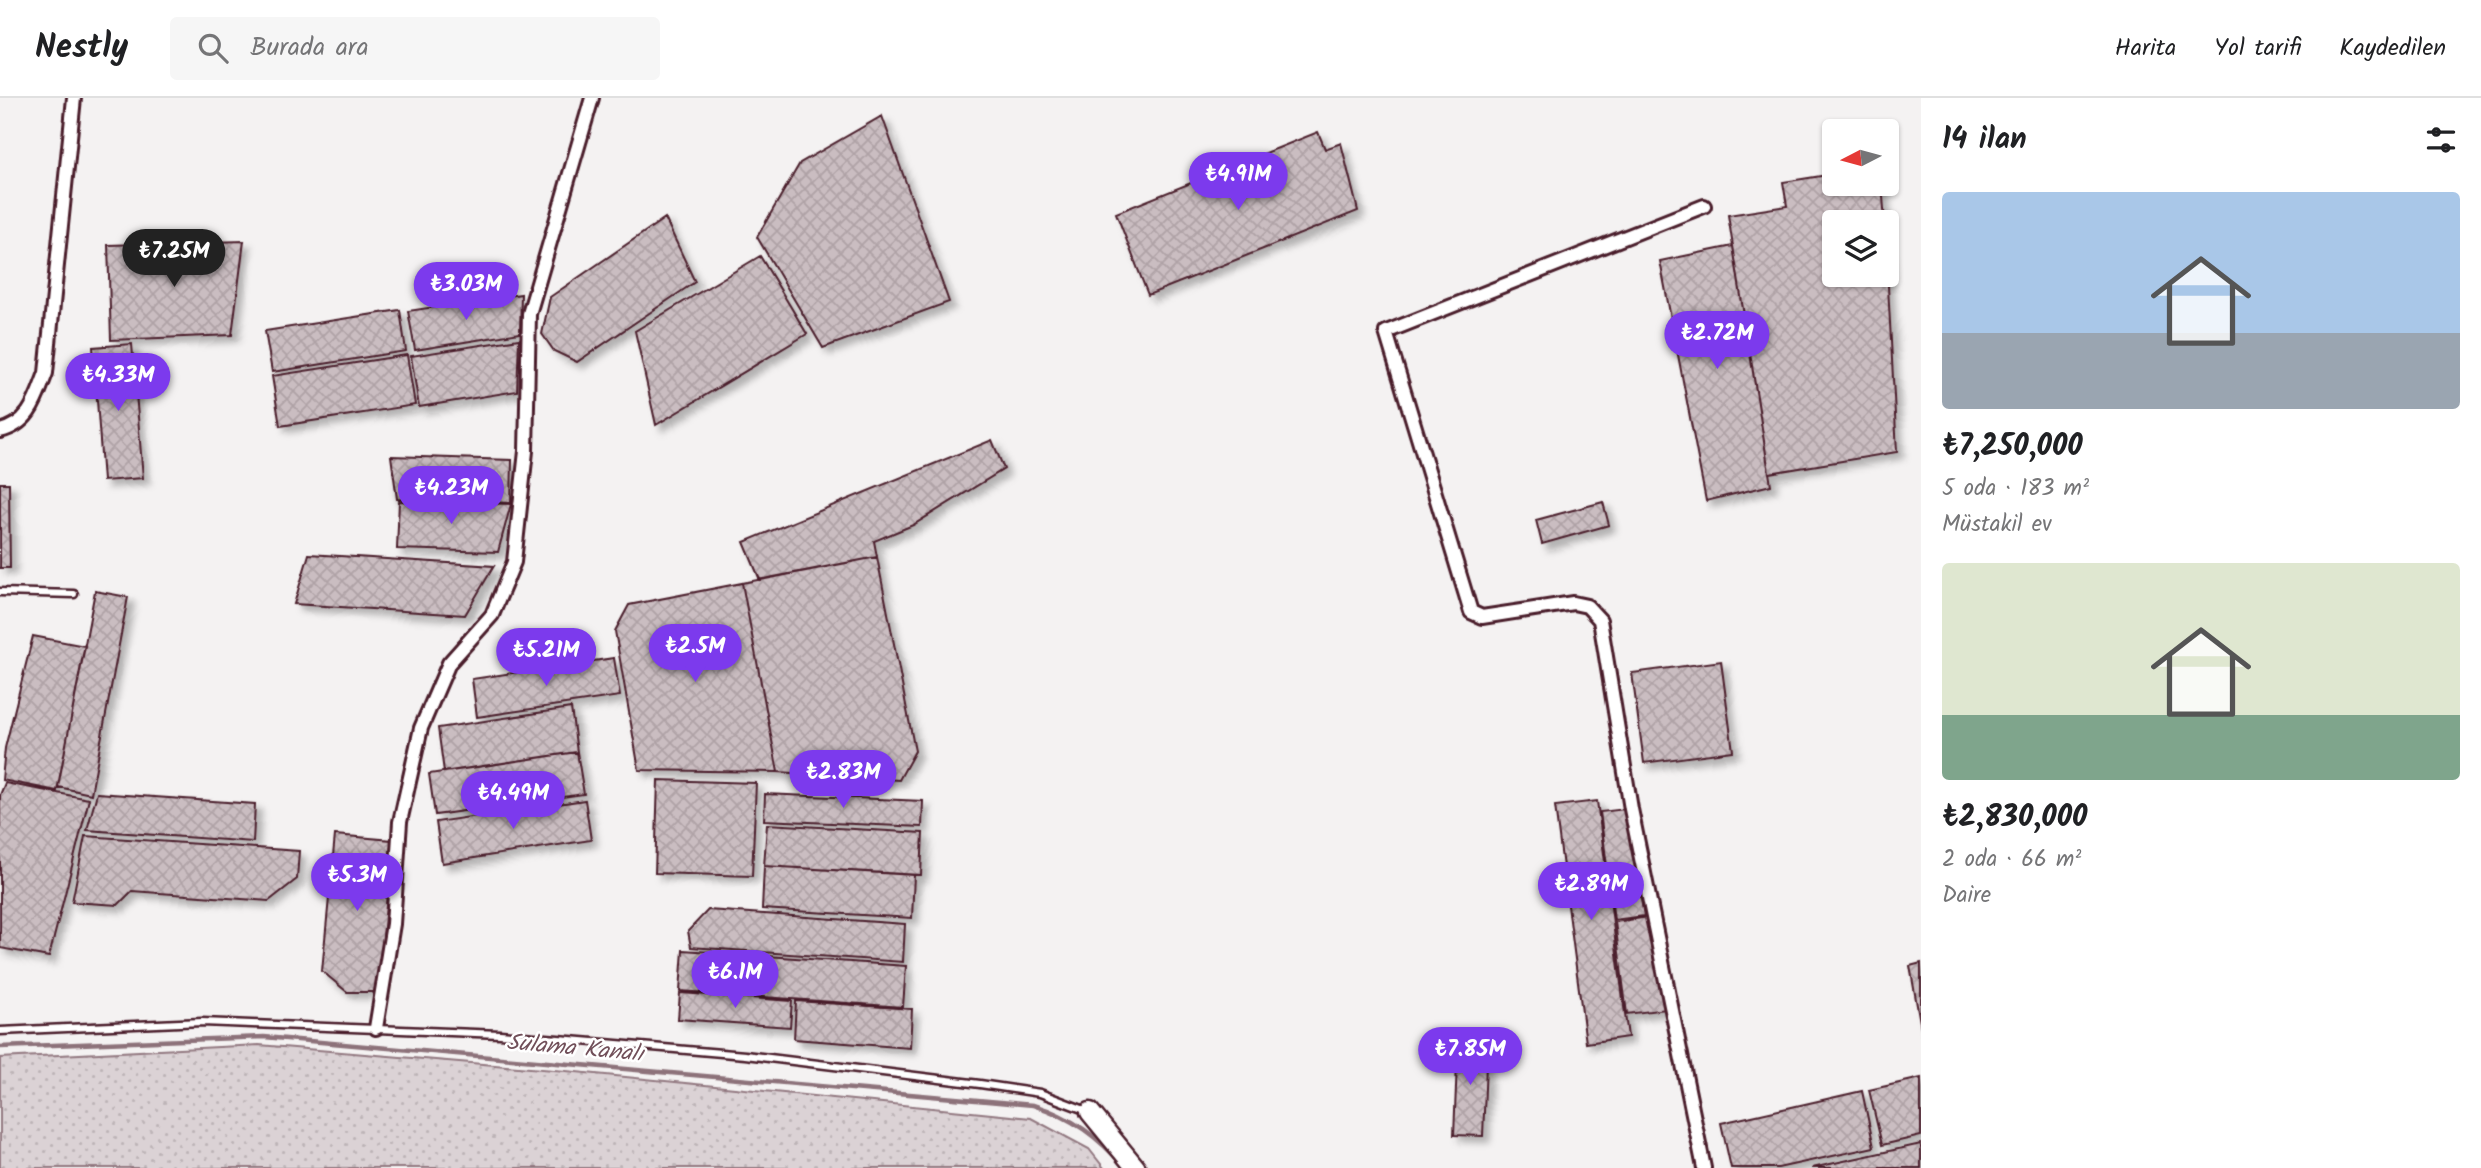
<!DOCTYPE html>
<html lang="tr">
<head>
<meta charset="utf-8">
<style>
	:root { --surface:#fff; --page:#f6f6f6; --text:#202124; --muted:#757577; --line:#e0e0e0; --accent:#7c3aed }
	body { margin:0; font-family:Kalam,sans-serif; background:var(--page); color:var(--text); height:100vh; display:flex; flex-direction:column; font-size:26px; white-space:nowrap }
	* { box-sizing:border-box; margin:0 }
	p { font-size:23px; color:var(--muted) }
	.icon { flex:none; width:38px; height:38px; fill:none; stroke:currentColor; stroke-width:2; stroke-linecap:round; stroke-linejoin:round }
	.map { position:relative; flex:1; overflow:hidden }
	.sheet { display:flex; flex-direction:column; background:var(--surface); width:560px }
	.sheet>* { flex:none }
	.needle { width:46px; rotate:264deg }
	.fabs { position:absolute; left:1822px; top:21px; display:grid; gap:14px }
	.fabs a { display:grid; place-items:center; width:77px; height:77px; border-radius:7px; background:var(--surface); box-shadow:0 2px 5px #0004; font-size:35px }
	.price { position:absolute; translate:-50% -60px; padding:0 16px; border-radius:24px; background:var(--accent); color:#fff; font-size:23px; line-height:46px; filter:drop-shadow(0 2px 4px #0008) }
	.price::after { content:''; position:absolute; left:50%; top:42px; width:21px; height:16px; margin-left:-10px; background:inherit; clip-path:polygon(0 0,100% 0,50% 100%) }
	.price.active { background:#222; color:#fff }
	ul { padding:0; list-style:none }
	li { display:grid; align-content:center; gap:14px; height:371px; padding:0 21px }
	li span { display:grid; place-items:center; height:217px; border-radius:7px; color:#555 }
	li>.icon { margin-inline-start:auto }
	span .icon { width:126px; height:126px; fill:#fffc; stroke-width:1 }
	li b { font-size:30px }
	h2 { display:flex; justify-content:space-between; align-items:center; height:84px; padding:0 21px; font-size:30px }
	header { display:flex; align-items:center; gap:42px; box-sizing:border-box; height:98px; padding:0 35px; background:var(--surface); border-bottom:2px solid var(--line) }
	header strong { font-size:33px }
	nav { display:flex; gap:38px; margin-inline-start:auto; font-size:24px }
	.search { width:490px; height:63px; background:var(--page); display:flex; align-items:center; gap:18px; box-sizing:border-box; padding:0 24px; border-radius:7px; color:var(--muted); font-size:26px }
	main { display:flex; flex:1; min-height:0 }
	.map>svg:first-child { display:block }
</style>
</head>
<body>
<header>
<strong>Nestly</strong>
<div class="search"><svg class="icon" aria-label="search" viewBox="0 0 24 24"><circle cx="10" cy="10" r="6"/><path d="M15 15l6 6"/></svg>Burada ara</div>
<nav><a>Harita</a><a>Yol tarifi</a><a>Kaydedilen</a></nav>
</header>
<main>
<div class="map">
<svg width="1921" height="1070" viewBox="0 0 1921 1070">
	<defs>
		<pattern id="grass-dots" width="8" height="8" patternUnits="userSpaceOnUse" patternTransform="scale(1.75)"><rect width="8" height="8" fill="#dbd2d5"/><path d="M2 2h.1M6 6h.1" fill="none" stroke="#bdb4b7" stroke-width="1.8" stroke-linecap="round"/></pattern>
		<pattern id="building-cross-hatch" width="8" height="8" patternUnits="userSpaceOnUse" patternTransform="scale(1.75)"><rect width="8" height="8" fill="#cabdc1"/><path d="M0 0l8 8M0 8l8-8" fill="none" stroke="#afa2a6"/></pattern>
		<filter id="shadow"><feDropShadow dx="6" dy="6" stdDeviation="3.5" flood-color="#0004"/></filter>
	</defs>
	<rect width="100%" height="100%" fill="#f4f2f2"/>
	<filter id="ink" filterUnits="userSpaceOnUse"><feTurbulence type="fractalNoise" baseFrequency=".0143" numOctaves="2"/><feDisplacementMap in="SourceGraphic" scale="14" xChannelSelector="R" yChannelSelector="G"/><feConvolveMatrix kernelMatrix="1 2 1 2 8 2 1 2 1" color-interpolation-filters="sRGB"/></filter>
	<g filter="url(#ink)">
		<!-- grass -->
		<path fill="url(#grass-dots)" stroke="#927880" stroke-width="2" d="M259 947 566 973 1031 1020 1089 1051 1104 1070H0V960Z"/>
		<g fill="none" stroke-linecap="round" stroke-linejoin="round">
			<!-- stream -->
			<path stroke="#8d727a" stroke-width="4.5" d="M0 949 264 939 1033 1007C1072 1019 1099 1039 1125 1070"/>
		</g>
		<!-- building -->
		<path fill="url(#building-cross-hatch)" stroke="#4a1f2b" stroke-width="2" filter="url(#shadow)" d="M882 18 949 204 823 250 757 139 800 65Z
			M1318 34 1325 51 1341 45 1358 113 1148 197 1116 115Z
			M1834 76V86H1882L1885 124H1834V177H1886V151L1897 354 1769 375 1728 117 1787 108 1783 84Z
			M665 120 695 184 577 264 554 253 542 236 550 199Z
			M244 143 232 237 111 242 108 147Z
			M1733 148 1771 387 1706 403 1660 163Z
			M760 158 807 236 656 327 635 233Z
			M521 196 520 235 415 252 408 213Z
			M400 212 406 253 272 274 265 233Z
			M519 241 517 293 419 309 411 258Z
			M132 246 143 380 103 383 93 249Z
			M407 257 415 307 280 328 272 278Z
			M992 342 1004 371 913 427 874 443 877 459 760 482 744 444Z
			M391 358 512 362 511 405 397 401Z
			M0 385H9L10 470H0Z
			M399 403 511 406 498 454 397 451Z
			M1603 404 1609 427 1542 446 1536 422Z
			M309 456 494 468 465 517 294 506Z
			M877 459 915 653 899 682 778 674 742 485Z
			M742 485 778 674 639 672 615 533 629 507Z
			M95 493 128 499 91 696 58 689Z
			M33 538 85 548 57 693 2 682 5 650Z
			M614 560 620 598 477 619 472 581Z
			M1721 563 1733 653 1644 665 1632 575Z
			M571 610 577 654 444 674 438 630Z
			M577 654 584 696 435 717 429 676Z
			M658 682 756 685 752 778 655 775Z
			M5 685 89 701 49 859 0 850V697Z
			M97 695 255 706 253 744 87 732Z
			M765 696 923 703 922 729 764 722Z
			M585 702 591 742 442 765 436 724Z
			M1597 703 1628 939 1586 945 1555 708Z
			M1625 711 1644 818 1614 822 1600 714Z
			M767 726 923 735 921 777 764 768Z
			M335 737 392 742 378 894H347L322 873Z
			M85 738 299 753 297 781 269 803 132 793 118 807 72 804Z
			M764 768 914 777 912 820 762 811Z
			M708 812 905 826 903 864 691 849 688 833Z
			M1649 819 1667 911 1627 916 1615 824Z
			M683 852 906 868 903 909 680 893Z
			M1921 865V930L1910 868Z
			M680 895 792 903 790 929 678 921Z
			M796 903 912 911 910 950 794 941Z
			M1458 940 1487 942 1483 1038 1454 1037Z
			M1921 980V1038L1882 1047 1869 992Z
			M1862 993 1874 1049 1778 1070H1731L1721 1025Z
			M1921 1046V1070H1812Z"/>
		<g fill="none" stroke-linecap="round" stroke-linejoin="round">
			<!-- lane casing -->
			<g stroke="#4a1f2b" stroke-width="11">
				<path id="lane" d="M0 494 74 496
					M0 933 202 924 500 936 745 957 980 986 1040 995 1090 1014"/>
			</g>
			<!-- street casing -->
			<g stroke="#4a1f2b" stroke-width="18">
				<path id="street" d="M1704 108 1386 234 1471 514 1482 519 1573 505 1587 508 1600 522 1631 711 1704 1070
					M0 333C30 326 36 301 46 275L74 0
					M376 930 393 826 400 724 421 630 449 565 492 517 514 464 526 353 529 216 592 0"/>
			</g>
			<!-- secondary casing -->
			<g stroke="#4a1f2b" stroke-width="23">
				<path id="secondary" d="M1090 1014 1136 1070"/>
			</g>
			<!-- lane -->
			<use href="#lane" stroke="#fff" stroke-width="6"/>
			<!-- street -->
			<use href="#street" stroke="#fff" stroke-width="12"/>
			<!-- secondary -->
			<use href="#secondary" stroke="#fff" stroke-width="18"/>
		</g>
	</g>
	<g text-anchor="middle" stroke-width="5" stroke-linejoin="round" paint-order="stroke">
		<!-- water labels -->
		<g font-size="23" font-style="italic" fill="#714f59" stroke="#fff">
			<text transform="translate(575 949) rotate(5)" y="8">Sulama Kanalı</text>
		</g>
	</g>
</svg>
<div class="fabs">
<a><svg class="needle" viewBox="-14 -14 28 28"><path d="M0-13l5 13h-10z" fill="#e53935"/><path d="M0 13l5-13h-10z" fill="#757577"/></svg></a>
<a><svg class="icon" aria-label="layers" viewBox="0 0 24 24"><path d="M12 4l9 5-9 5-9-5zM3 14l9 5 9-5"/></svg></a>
</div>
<b class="price" style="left:1238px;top:114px">₺4.91M</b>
<b class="price active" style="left:174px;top:191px">₺7.25M</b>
<b class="price" style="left:466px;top:224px">₺3.03M</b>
<b class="price" style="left:1717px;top:273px">₺2.72M</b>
<b class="price" style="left:118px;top:315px">₺4.33M</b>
<b class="price" style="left:451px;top:428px">₺4.23M</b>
<b class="price" style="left:695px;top:586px">₺2.5M</b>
<b class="price" style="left:546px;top:590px">₺5.21M</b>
<b class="price" style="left:843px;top:712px">₺2.83M</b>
<b class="price" style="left:513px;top:733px">₺4.49M</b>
<b class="price" style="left:357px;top:815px">₺5.3M</b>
<b class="price" style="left:1591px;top:824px">₺2.89M</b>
<b class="price" style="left:735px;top:912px">₺6.1M</b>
<b class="price" style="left:1470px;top:989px">₺7.85M</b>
</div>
<section class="sheet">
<h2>14 ilan<svg class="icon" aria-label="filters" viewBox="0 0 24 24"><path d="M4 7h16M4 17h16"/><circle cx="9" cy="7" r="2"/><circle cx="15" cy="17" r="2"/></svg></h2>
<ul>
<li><span style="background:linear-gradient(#a9c7e8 65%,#9aa5b1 0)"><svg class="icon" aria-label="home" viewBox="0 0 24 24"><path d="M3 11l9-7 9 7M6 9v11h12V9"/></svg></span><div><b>₺7,250,000</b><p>5 oda · 183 m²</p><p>Müstakil ev</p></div></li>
<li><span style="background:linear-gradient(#dfe7d0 70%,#7fa58c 0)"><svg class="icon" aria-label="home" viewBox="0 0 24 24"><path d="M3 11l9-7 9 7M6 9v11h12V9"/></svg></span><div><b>₺2,830,000</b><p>2 oda · 66 m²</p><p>Daire</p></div></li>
</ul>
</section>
</main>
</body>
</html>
